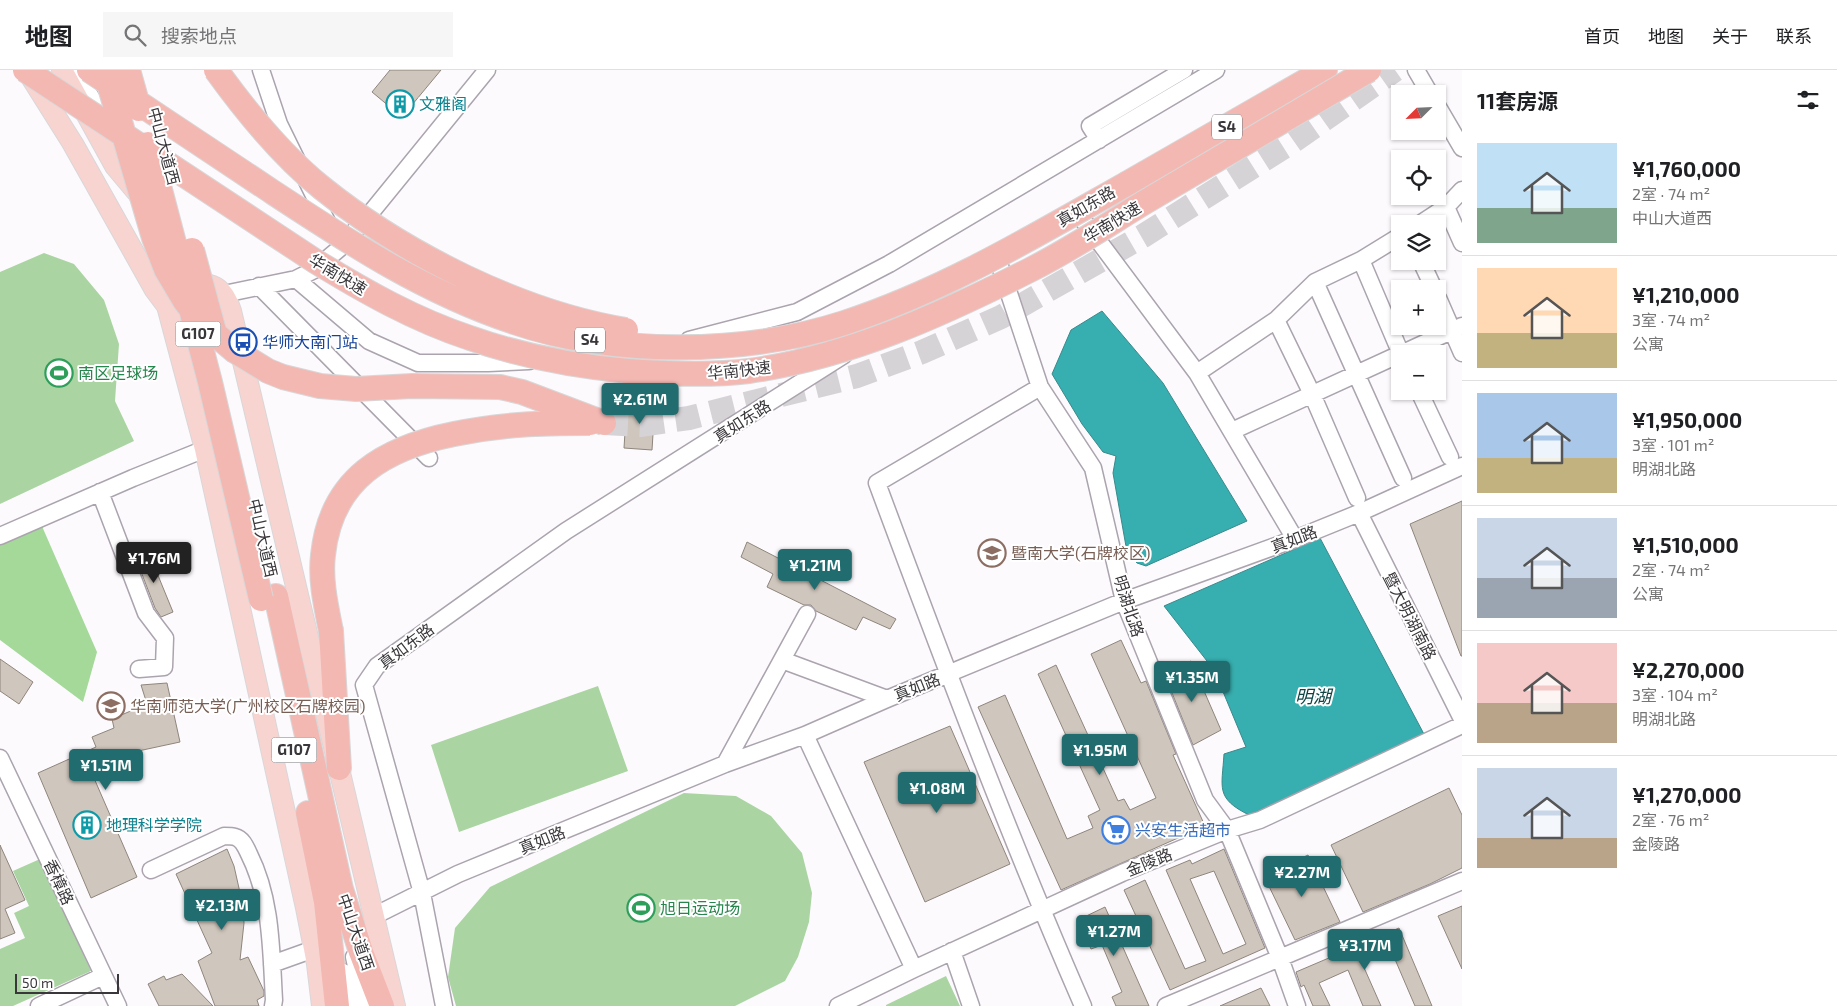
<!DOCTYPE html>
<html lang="zh">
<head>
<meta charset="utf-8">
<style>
	:root { --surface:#fff; --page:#f6f6f6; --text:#202124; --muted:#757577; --line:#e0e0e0; --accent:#206c6f }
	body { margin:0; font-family:"Exo 2","Noto Sans SC",sans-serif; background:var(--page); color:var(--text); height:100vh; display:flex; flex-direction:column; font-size:19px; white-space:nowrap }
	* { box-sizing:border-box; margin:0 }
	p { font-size:16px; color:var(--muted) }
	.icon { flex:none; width:28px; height:28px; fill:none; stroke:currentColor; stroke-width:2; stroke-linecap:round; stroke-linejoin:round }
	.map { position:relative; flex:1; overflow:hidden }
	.side { display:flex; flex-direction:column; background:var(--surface); width:375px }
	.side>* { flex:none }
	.needle { width:32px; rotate:246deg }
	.fabs { position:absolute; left:1391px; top:15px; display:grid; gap:10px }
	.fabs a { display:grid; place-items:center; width:55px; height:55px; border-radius:0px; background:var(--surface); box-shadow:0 1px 4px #0004; font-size:25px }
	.scale { position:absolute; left:15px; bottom:12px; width:104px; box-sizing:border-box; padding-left:5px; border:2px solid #3a373b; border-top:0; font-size:14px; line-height:18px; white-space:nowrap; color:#3a373b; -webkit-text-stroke:4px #fff; paint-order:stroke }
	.price { position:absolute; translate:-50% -42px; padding:0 11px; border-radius:5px; background:var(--accent); color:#fff; font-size:16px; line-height:32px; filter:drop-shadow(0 1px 2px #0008) }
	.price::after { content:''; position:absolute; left:50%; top:30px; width:15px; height:11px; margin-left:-8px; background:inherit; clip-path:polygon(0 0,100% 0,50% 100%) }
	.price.active { background:#222; color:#fff }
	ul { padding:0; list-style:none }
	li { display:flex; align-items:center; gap:15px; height:125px; padding:0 15px }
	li+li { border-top:1px solid var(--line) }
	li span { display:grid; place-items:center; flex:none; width:140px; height:100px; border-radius:0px; color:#555 }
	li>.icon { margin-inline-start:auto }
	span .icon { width:60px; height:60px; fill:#fffc; stroke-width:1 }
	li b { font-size:21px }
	h2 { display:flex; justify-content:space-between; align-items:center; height:60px; padding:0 15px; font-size:21px }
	header { display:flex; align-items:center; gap:30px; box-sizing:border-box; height:70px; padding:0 25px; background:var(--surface); border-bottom:1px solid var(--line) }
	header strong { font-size:24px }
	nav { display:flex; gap:28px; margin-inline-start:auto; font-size:18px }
	.search { width:350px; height:45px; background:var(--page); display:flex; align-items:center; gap:12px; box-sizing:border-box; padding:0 18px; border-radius:0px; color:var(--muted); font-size:19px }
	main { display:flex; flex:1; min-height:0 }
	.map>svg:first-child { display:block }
</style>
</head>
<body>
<header>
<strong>地图</strong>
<div class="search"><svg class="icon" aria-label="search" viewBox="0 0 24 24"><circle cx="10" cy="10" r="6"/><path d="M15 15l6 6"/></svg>搜索地点</div>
<nav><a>首页</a><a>地图</a><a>关于</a><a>联系</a></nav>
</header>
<main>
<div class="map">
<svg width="1462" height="936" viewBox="0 0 1462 936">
	<rect width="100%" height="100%" fill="#fdfafe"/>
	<!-- green -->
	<path fill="#aad5a2" d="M44 183 74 194 104 230 119 274 115 331 134 371 0 434V202Z
		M598 616 628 701 459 762 431 675Z
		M684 723 736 726 771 746 802 783 812 823 809 852 798 887 785 911 735 936H456L448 907 455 858 490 817Z
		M40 789 91 901 13 936H0V879L25 868 14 843 29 836 13 801Z
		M946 906 960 936H886V935Z"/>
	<!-- forest -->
	<path fill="#a4d99a" d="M41 454 97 582 83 632 0 570V472Z"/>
	<!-- water -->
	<path fill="#37aeaf" stroke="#388a8c" d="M1102 241 1163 313 1247 451 1146 496 1137 493 1127 482 1113 403 1116 386 1103 382 1082 354 1052 304 1071 260Z
		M1320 468 1425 666 1249 745C1215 728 1222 718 1224 684L1246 677 1214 600 1164 536Z"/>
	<!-- building -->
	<path fill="#cfc6bd" stroke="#8e867d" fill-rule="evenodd" d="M390 0H441L402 47 372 22Z
		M627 330 655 332 652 380 624 378Z
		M1462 431V586H1461L1410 454Z
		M747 472 896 549 890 559 863 547 856 560 816 541 811 535H804L767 517 773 504 741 487Z
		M148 481 173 542 161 547 155 538 135 486Z
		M1121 570 1141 613 1146 611 1176 684 1173 685 1205 756 1061 820 978 637 1005 625 1067 769 1093 758 1088 746 1100 740 1038 604 1056 595 1118 731 1124 729 1130 740 1156 728 1091 584Z
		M0 589 33 612 19 634 0 621Z
		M1191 591 1221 660 1193 675 1164 603Z
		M167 613 180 672 87 692 137 807 91 828 38 703 96 677 92 667 114 658 112 649 147 634 141 615Z
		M950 656 1010 794 925 832 864 692Z
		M1449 718 1462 745V798L1430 814 1363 842 1331 775Z
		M0 775 25 830 5 839 15 863 0 869Z
		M227 779 234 796 243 836 244 853 240 890 248 887 264 921V926L257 930 259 936H215L198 891 212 883 176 804Z
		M1224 779 1265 878 1170 920 1124 820 1145 810 1185 899 1206 891 1166 800 1190 790 1192 794ZM1214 801 1246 874 1223 884 1190 809Z
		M1308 785 1340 852 1295 870 1264 806Z
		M1462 836V899L1438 846Z
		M1105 837 1149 936H1116L1112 927 1122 922 1102 875 1091 879 1078 850Z
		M1399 858 1432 936H1415L1391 880 1362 893 1381 936H1363L1348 900 1319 913 1330 936H1313L1304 915 1301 917 1296 902Z
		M182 904 213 936H159L148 914 164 906 166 910Z
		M1261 918 1270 936H1220Z"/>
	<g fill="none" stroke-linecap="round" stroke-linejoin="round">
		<!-- highway-tunnel -->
		<path stroke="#d6d3d7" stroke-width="24" stroke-dasharray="24 12" stroke-linecap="butt" d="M604 353 640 355 689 348 857 306 922 282 1001 247 1143 166 1292 72 1395 0"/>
		<!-- minor casing -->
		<g stroke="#aba4ae" stroke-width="19">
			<path id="minor" d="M74 0 105 49
				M261 0 279 54 330 158
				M1416 0 1430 24
				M1438 37 1462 78
				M1099 70 1090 56 1184 0
				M1446 137 1462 173
				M1077 142 1197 303 1295 469
				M1420 154 1446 137 1462 120
				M997 187 1040 317 1093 398 1124 531 1205 730 1227 760 1280 888 1297 936
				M1361 190 1401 284
				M1421 191 1434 219
				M296 209 369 271 418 293H488L529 291
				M1315 212 1403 408
				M259 216 429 388
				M224 224 296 209 314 200 340 178 373 140 487 0
				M1438 228 1462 283
				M1276 250 1312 324 1357 428
				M895 253 939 225
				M689 270 797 242 889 194 1216 0
				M1401 284 1462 256
				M589 288 622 287 644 281
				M1197 303 1276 250 1315 212 1361 190 1400 166
				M1040 317 877 413C942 588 1008 764 1083 936
				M1419 321 1450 387
				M1232 361 1400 284
				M100 422 146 543 165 568 164 597 139 599
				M1359 443 1462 649
				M0 466 133 408 205 379
				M782 590 887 629
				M805 665 914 899
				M0 688 118 936
				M725 694 807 544
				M151 800 224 766C227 766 232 766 235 767 243 769 246 778 249 784 272 830 271 880 274 930L273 936
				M374 846 458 804 725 694 805 665 887 629 1124 531 1295 469 1359 443 1462 396
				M952 881 971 936
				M354 887 365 936
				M272 894 314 879
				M343 902 351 936
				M39 936 103 906
				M444 936 422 823 364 615 377 596 566 461 844 285
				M838 936 914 899 1122 803 1227 760 1260 750 1462 655
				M1166 936 1462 811"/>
		</g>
		<!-- major casing -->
		<g stroke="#d8d7d8" stroke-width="22">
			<path id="major" d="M62 0 115 96 141 127
				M29 4 73 74 155 220 167 236 205 379 306 838 317 894 322 936
				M187 216C212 210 223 217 231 241L395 936"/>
		</g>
		<!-- highway casing -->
		<g stroke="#d8d7d8" stroke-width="26">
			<path id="highway" d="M1128 113 1325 0
				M276 526 341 819 361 882 382 936
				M331 561 339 698
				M308 743 326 832 337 936"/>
		</g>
		<!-- minor -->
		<use href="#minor" stroke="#fff" stroke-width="16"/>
		<!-- major -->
		<use href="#major" stroke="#f8d4d1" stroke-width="20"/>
		<!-- highway -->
		<use href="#highway" stroke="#f4b8b2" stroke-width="24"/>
		<!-- highway-bridge casing -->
		<g stroke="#d8d7d8" stroke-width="26" stroke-linecap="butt">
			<path id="highway-bridge" d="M25 0 315 191C364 221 415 250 470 268 521 286 574 296 628 301 668 304 709 306 749 301 849 287 941 245 1030 200 1070 180 1107 155 1145 132 1220 88 1294 44 1369 0
				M89 0C150 40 210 81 271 121 350 173 424 222 514 252 613 286 745 285 844 253 945 220 1036 165 1128 113
				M128 0 139 39
				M216 0C247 43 281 85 322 118 404 184 522 243 626 260
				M107 7 154 168 166 199 185 231 198 248 209 259 235 281 268 301 283 307 320 316 356 319 412 316 500 317 522 322 604 353
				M148 74 184 211
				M192 180 214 261
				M192 243 210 312 261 529
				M331 561C326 536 320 510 323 485 331 408 385 378 454 364 502 354 541 353 590 353"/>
		</g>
		<!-- highway-bridge -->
		<use href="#highway-bridge" stroke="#f4b8b2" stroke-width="24"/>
	</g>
	<!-- icons -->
	<defs>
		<g id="building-ring" transform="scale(1.4375)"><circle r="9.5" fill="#fff" stroke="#0f9aa8" stroke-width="1.5"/><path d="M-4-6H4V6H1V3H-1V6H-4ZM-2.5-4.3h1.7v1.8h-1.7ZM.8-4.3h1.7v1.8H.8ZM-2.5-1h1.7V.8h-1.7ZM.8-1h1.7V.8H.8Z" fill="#0f9aa8"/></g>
		<g id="bus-ring" transform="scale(1.4375)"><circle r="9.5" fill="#fff" stroke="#1a4fb4" stroke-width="1.5"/><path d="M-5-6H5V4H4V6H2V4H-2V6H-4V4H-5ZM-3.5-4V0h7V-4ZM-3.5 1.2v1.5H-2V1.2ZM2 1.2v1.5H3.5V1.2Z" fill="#1a4fb4"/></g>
		<g id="stadium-ring" transform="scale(1.4375)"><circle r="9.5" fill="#fff" stroke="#2e9e5b" stroke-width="1.5"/><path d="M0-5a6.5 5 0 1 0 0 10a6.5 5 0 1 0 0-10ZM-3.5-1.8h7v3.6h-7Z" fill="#2e9e5b"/></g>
		<g id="university-ring" transform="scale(1.4375)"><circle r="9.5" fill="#fff" stroke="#8d6e63" stroke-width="1.5"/><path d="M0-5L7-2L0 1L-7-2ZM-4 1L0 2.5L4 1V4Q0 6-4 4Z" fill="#8d6e63"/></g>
		<g id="supermarket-ring" transform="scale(1.4375)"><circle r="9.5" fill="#fff" stroke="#3f7fe0" stroke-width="1.5"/><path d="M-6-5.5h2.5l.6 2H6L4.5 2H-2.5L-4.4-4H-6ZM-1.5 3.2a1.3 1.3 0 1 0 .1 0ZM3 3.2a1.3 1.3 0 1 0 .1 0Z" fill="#3f7fe0"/></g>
	</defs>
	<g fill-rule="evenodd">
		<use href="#building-ring" x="400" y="34"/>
		<use href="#bus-ring" x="243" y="272"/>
		<use href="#stadium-ring" x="59" y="303"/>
		<use href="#university-ring" x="992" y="483"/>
		<use href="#university-ring" x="111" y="636"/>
		<use href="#building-ring" x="87" y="755"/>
		<use href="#supermarket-ring" x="1116" y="760"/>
		<use href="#stadium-ring" x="641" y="838"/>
	</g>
	<g text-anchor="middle" stroke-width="4" stroke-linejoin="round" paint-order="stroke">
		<!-- shield labels -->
		<g fill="#fff" stroke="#757376" stroke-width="1">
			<rect x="1212" y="44.5" width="30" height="25" rx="4"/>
			<rect x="175.5" y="251.5" width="45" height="25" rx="4"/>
			<rect x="575" y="257.5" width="30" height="25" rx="4"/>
			<rect x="271.5" y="667.5" width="45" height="25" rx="4"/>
		</g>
		<g font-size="15" font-weight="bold" fill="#3a373b">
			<text x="1227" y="62">S4</text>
			<text x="198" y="269">G107</text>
			<text x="590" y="275">S4</text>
			<text x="294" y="685">G107</text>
		</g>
		<!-- culture labels -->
		<g font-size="16" fill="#0d838f" stroke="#fff" text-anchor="start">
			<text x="419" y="40">文雅阁</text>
			<text x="106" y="761">地理科学学院</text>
		</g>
		<!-- street labels -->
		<g font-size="16" fill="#3a373b" stroke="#fff">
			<text transform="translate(164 76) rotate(75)" y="6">中山大道西</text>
			<text transform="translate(1086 136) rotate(-30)" y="6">真如东路</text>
			<text transform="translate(1112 152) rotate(-31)" y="6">华南快速</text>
			<text transform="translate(338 204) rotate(31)" y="6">华南快速</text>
			<text transform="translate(739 300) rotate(-6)" y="6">华南快速</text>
			<text transform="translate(742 351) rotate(-33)" y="6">真如东路</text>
			<text transform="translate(263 468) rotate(77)" y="6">中山大道西</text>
			<text transform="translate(1294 469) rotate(-21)" y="6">真如路</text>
			<text transform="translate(1129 536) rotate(72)" y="6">明湖北路</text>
			<text transform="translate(1410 546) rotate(63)" y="6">暨大明湖南路</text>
			<text transform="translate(406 576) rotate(-37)" y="6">真如东路</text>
			<text transform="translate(917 617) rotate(-22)" y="6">真如路</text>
			<text transform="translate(542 770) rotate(-22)" y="6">真如路</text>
			<text transform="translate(1149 792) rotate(-22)" y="6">金陵路</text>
			<text transform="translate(59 812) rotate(65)" y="6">香樟路</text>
			<text transform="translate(356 862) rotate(71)" y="6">中山大道西</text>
		</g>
		<!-- transit labels -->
		<g font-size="16" fill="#164399" stroke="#fff" text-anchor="start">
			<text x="262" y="278">华师大南门站</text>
		</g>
		<!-- leisure labels -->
		<g font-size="16" fill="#27864d" stroke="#fff" text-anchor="start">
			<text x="78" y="309">南区足球场</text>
			<text x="660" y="844">旭日运动场</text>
		</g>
		<!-- education labels -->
		<g font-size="16" fill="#785e54" stroke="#fff" text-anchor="start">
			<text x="1011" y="489">暨南大学(石牌校区)</text>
			<text x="130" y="642">华南师范大学(广州校区石牌校园)</text>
		</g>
		<!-- shop labels -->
		<g font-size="16" fill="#366cbe" stroke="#fff" text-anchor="start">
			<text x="1135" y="766">兴安生活超市</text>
		</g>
		<!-- water labels -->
		<g font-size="18" font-style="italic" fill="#0e4343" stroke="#fff">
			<text x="1313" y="633">明湖</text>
		</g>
	</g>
</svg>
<div class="fabs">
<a><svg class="needle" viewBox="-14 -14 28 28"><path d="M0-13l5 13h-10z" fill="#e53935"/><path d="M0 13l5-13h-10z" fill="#757577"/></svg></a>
<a><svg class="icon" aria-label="locate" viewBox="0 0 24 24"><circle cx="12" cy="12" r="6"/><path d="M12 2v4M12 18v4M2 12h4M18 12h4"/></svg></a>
<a><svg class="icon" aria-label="layers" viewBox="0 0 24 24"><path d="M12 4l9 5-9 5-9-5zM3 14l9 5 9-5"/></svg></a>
<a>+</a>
<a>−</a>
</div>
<div class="scale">50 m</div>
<b class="price" style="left:640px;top:355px">¥2.61M</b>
<b class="price active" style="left:154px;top:514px">¥1.76M</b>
<b class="price" style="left:815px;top:521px">¥1.21M</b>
<b class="price" style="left:1192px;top:633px">¥1.35M</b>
<b class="price" style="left:1100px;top:706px">¥1.95M</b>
<b class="price" style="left:106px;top:721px">¥1.51M</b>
<b class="price" style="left:937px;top:744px">¥1.08M</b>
<b class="price" style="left:1302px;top:828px">¥2.27M</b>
<b class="price" style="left:222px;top:861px">¥2.13M</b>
<b class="price" style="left:1114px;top:887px">¥1.27M</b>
<b class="price" style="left:1365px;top:901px">¥3.17M</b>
</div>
<section class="side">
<h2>11套房源<svg class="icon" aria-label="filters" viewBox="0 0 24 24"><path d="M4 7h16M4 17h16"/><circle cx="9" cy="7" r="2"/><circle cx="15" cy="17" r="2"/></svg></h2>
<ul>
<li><span style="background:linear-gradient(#bfe0f5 65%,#7fa58c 0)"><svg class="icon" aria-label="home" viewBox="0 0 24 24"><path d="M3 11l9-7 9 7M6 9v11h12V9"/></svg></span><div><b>¥1,760,000</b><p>2室 · 74 m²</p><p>中山大道西</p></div></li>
<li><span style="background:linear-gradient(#ffd9b3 65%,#c2b280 0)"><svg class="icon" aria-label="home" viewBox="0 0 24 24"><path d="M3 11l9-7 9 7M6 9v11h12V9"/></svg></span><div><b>¥1,210,000</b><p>3室 · 74 m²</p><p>公寓</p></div></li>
<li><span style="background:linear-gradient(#a9c7e8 65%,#c2b280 0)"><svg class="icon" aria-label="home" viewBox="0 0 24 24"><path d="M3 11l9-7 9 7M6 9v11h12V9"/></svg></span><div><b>¥1,950,000</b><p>3室 · 101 m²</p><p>明湖北路</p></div></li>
<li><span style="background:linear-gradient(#c9d6e8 60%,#9aa5b1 0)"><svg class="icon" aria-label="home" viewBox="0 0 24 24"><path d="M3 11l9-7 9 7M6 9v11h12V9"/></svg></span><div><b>¥1,510,000</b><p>2室 · 74 m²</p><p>公寓</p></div></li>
<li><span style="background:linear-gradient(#f6c9c9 60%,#b9a48a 0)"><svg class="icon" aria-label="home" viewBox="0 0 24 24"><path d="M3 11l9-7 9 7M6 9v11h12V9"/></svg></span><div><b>¥2,270,000</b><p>3室 · 104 m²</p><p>明湖北路</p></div></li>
<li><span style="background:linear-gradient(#c9d6e8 70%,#b9a48a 0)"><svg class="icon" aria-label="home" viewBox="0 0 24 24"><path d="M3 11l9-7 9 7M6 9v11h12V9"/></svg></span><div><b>¥1,270,000</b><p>2室 · 76 m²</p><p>金陵路</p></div></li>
</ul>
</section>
</main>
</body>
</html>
